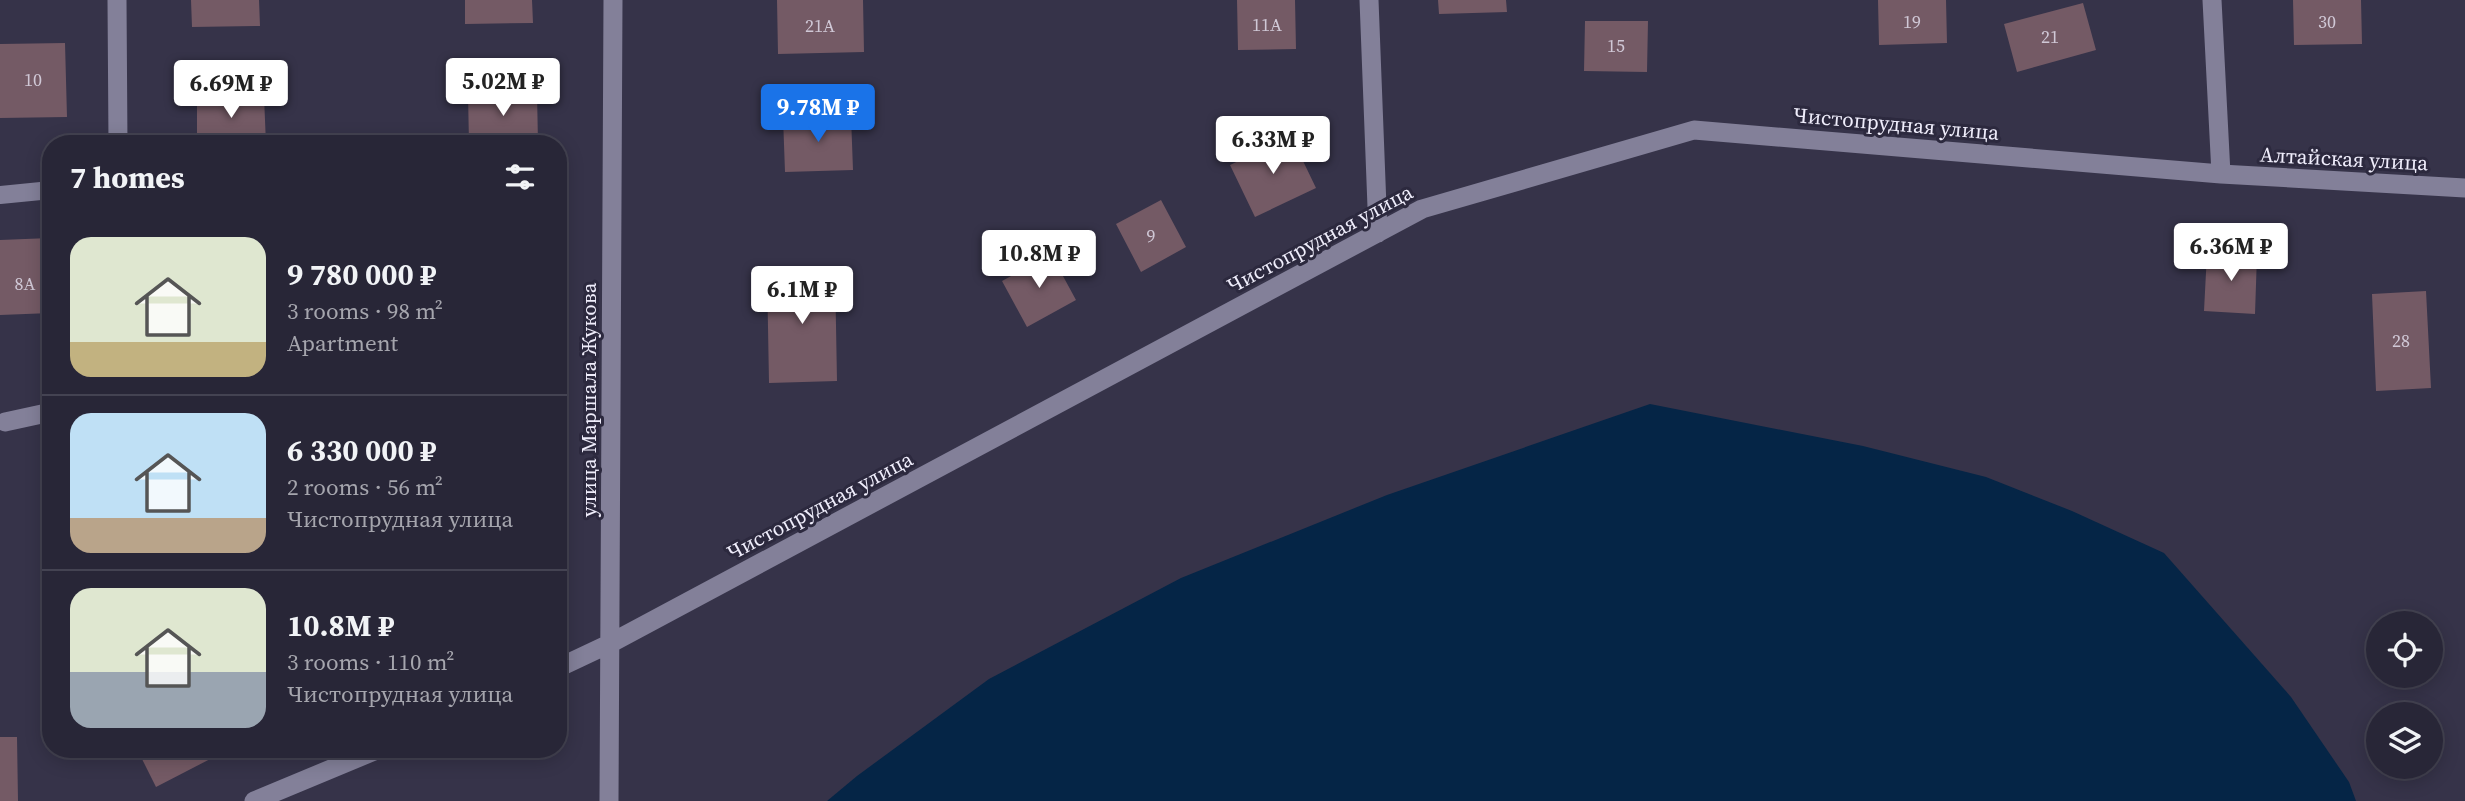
<!DOCTYPE html>
<html lang="en">
<head>
<meta charset="utf-8">
<style>
	:root { --surface:#282637; --page:#343242; --text:#f1f3f6; --muted:#a5a5ad; --line:#444352; --accent:#1a73e8 }
	body { margin:0; font-family:"Source Serif 4",serif; background:var(--page); color:var(--text); height:100vh; display:flex; flex-direction:column; font-size:26px; white-space:nowrap }
	* { box-sizing:border-box; margin:0 }
	p { font-size:23px; color:var(--muted) }
	.icon { flex:none; width:38px; height:38px; fill:none; stroke:currentColor; stroke-width:2; stroke-linecap:round; stroke-linejoin:round }
	.map { position:relative; flex:1; overflow:hidden }
	.side { position:absolute; left:42px; top:135px; width:525px; height:623px; display:flex; flex-direction:column; background:var(--surface); border-radius:28px; box-shadow:0 4px 18px #0003,0 0 0 2px var(--line) }
	.side>* { flex:none }
	.buttons { position:absolute; left:2366px; top:611px; display:grid; gap:14px }
	.buttons a { display:grid; place-items:center; width:77px; height:77px; border-radius:50%; background:var(--surface); box-shadow:0 4px 18px #0003,0 0 0 2px var(--line); font-size:35px }
	.price { position:absolute; translate:-50% -60px; padding:0 16px; border-radius:7px; background:#fff; color:#222; font-size:23px; line-height:46px; filter:drop-shadow(0 2px 4px #0008) }
	.price::after { content:''; position:absolute; left:50%; top:42px; width:21px; height:16px; margin-left:-10px; background:inherit; clip-path:polygon(0 0,100% 0,50% 100%) }
	.price.on { background:var(--accent); color:#fff }
	ul { padding:0; list-style:none }
	li { display:flex; align-items:center; gap:21px; height:175px; padding:0 28px }
	li+li { border-top:2px solid var(--line) }
	li span { display:grid; place-items:center; flex:none; width:196px; height:140px; border-radius:21px; color:#555 }
	li>.icon { margin-inline-start:auto }
	span .icon { width:84px; height:84px; fill:#fffc; stroke-width:1 }
	li b { font-size:30px }
	h2 { display:flex; justify-content:space-between; align-items:center; height:84px; padding:0 28px; font-size:30px }
	.map>svg:first-child { display:block }
</style>
</head>
<body>
<div class="map">
<svg width="2465" height="801" viewBox="0 0 2465 801">
	<rect width="100%" height="100%" fill="#363349"/>
	<!-- water -->
	<path fill="#052546" d="M1650 404 1863 446 1986 477 2072 511 2164 553 2291 697 2349 782 2356 801H827L857 776 989 679 1181 578 1387 495Z"/>
	<!-- building -->
	<path fill="#745a65" d="M191 0H259L260 26 192 27Z
		M465 0H532L533 23 465 24Z
		M777 0H863L864 52 778 54Z
		M1237 0H1295L1296 49 1238 50Z
		M1438 0H1506L1507 12 1439 14Z
		M1878 0H1946L1947 43 1879 45Z
		M2293 0H2361L2362 44 2294 45Z
		M2083 3 2096 50 2017 72 2004 24Z
		M1585 21H1648L1647 72 1584 71Z
		M65 43 67 117 0 118V44Z
		M537 92 538 144H469L468 94Z
		M264 96 266 144H197V97Z
		M851 116 853 170 785 172 783 117Z
		M1291 136 1316 188 1255 217 1230 165Z
		M1161 200 1186 247 1141 272 1116 224Z
		M50 238 51 313 0 315V240Z
		M2207 253 2257 255 2255 314 2204 311Z
		M1051 254 1076 300 1027 327 1002 281Z
		M835 270 837 381 769 383 767 272Z
		M2426 291 2431 388 2376 391 2372 294Z
		M0 737H17L18 801H0Z
		M137 749H213L216 756 156 787Z"/>
	<g fill="none" stroke-linecap="round" stroke-linejoin="round">
		<!-- service -->
		<path stroke="#838099" stroke-width="18" d="M0 195 51 190"/>
		<!-- minor -->
		<path stroke="#838099" stroke-width="19" d="M117 0 118 144
			M1369 0 1378 233
			M2212 0 2221 174
			M5 422 51 412
			M558 668 611 643 1422 209 1694 130 2221 174 2465 188
			M254 801 379 749
			M609 801 613 0"/>
	</g>
	<g text-anchor="middle" stroke-width="6" stroke-linejoin="round" paint-order="stroke">
		<!-- number labels -->
		<g font-size="18" fill="#d0c8d6">
			<text x="1912" y="28">19</text>
			<text x="2327" y="28">30</text>
			<text x="1267" y="31">11А</text>
			<text x="820" y="32">21А</text>
			<text x="2050" y="43">21</text>
			<text x="1616" y="52">15</text>
			<text x="33" y="86">10</text>
			<text x="1151" y="242">9</text>
			<text x="25" y="290">8А</text>
			<text x="2401" y="347">28</text>
		</g>
		<!-- street labels -->
		<g font-size="21" fill="#efedfb" stroke="#2c293e">
			<text transform="translate(1896 124) rotate(5)" y="7">Чистопрудная улица</text>
			<text transform="translate(2344 159) rotate(3)" y="7">Алтайская улица</text>
			<text transform="translate(1320 239) rotate(-28)" y="7">Чистопрудная улица</text>
			<text transform="translate(589 400) rotate(-90)" y="7">улица Маршала Жукова</text>
			<text transform="translate(820 506) rotate(-28)" y="7">Чистопрудная улица</text>
		</g>
	</g>
</svg>
<div class="buttons">
<a><svg class="icon" aria-label="locate" viewBox="0 0 24 24"><circle cx="12" cy="12" r="6"/><path d="M12 2v4M12 18v4M2 12h4M18 12h4"/></svg></a>
<a><svg class="icon" aria-label="layers" viewBox="0 0 24 24"><path d="M12 4l9 5-9 5-9-5zM3 14l9 5 9-5"/></svg></a>
</div>
<b class="price" style="left:503px;top:118px">5.02M ₽</b>
<b class="price" style="left:231px;top:120px">6.69M ₽</b>
<b class="price on" style="left:818px;top:144px">9.78M ₽</b>
<b class="price" style="left:1273px;top:176px">6.33M ₽</b>
<b class="price" style="left:2231px;top:283px">6.36M ₽</b>
<b class="price" style="left:1039px;top:290px">10.8M ₽</b>
<b class="price" style="left:802px;top:326px">6.1M ₽</b>
<section class="side">
<h2>7 homes<svg class="icon" aria-label="filters" viewBox="0 0 24 24"><path d="M4 7h16M4 17h16"/><circle cx="9" cy="7" r="2"/><circle cx="15" cy="17" r="2"/></svg></h2>
<ul>
<li><span style="background:linear-gradient(#dfe7d0 75%,#c2b280 0)"><svg class="icon" aria-label="home" viewBox="0 0 24 24"><path d="M3 11l9-7 9 7M6 9v11h12V9"/></svg></span><div><b>9 780 000 ₽</b><p>3 rooms · 98 m²</p><p>Apartment</p></div></li>
<li><span style="background:linear-gradient(#bfe0f5 75%,#b9a48a 0)"><svg class="icon" aria-label="home" viewBox="0 0 24 24"><path d="M3 11l9-7 9 7M6 9v11h12V9"/></svg></span><div><b>6 330 000 ₽</b><p>2 rooms · 56 m²</p><p>Чистопрудная улица</p></div></li>
<li><span style="background:linear-gradient(#dfe7d0 60%,#9aa5b1 0)"><svg class="icon" aria-label="home" viewBox="0 0 24 24"><path d="M3 11l9-7 9 7M6 9v11h12V9"/></svg></span><div><b>10.8M ₽</b><p>3 rooms · 110 m²</p><p>Чистопрудная улица</p></div></li>
</ul>
</section>
</div>
</body>
</html>
